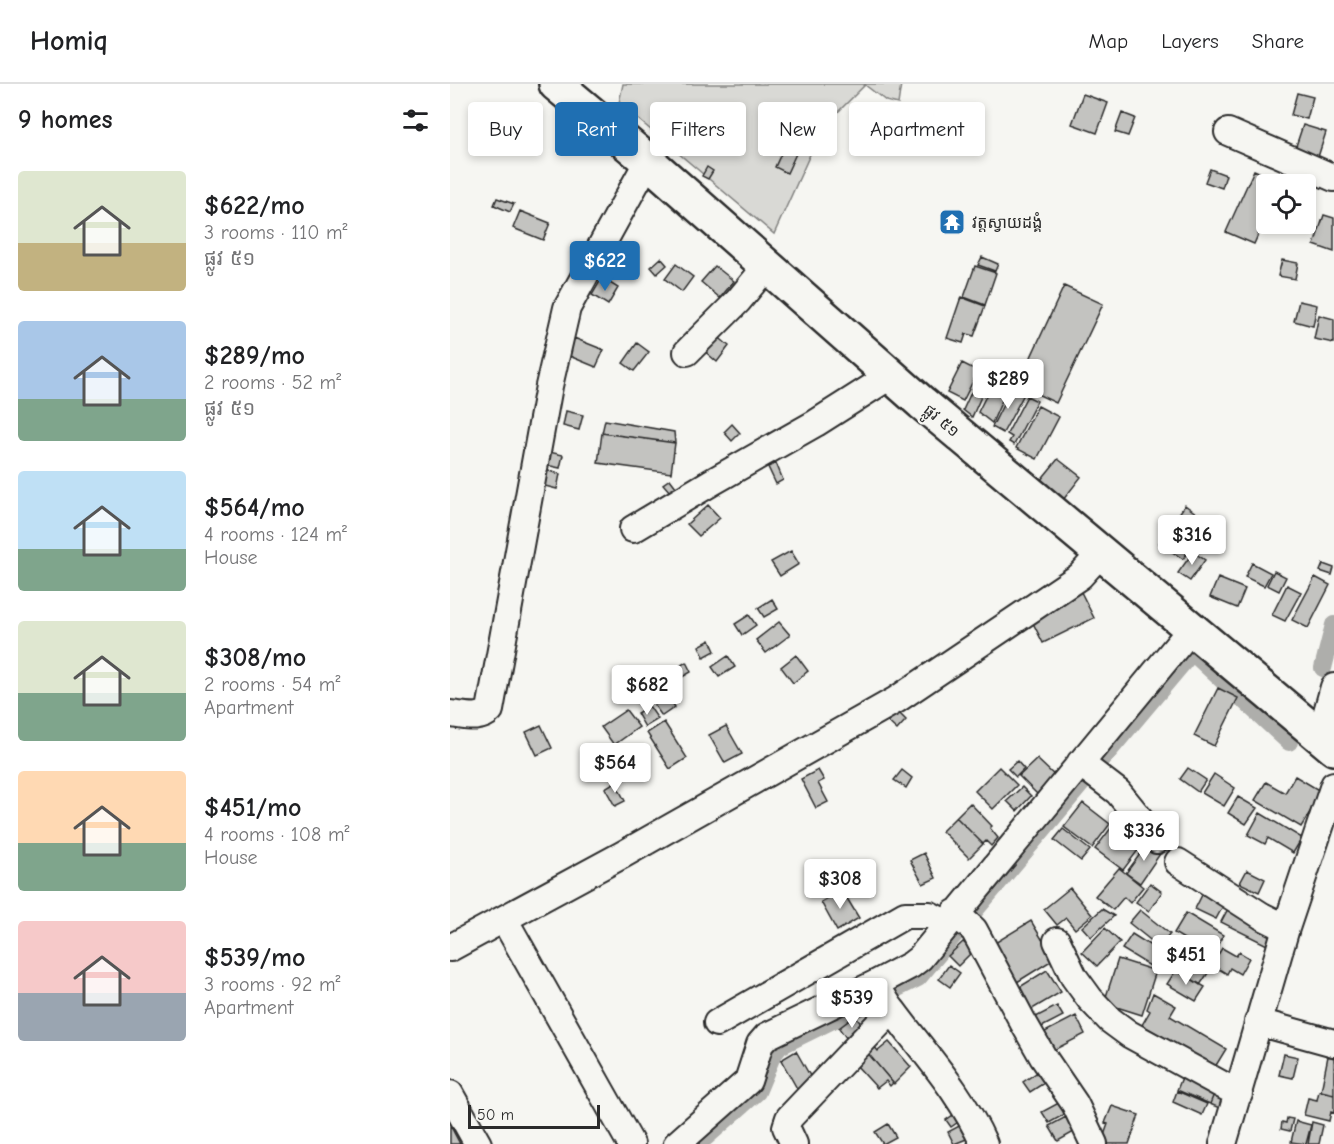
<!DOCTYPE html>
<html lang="en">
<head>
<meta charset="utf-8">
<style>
	:root { --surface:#fff; --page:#f2f2f2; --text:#202124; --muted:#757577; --line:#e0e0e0; --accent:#1f6fb2 }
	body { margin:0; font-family:"Comic Neue","Noto Sans Khmer",sans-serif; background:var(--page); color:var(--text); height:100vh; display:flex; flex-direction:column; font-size:22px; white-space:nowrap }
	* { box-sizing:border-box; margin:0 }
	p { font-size:20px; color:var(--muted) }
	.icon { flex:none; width:33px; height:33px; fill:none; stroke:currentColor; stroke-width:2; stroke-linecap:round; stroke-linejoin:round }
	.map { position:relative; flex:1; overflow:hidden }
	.panel { display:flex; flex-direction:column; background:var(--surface); width:450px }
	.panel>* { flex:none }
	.hud { position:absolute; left:18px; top:18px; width:570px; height:54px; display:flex; gap:12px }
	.tools { position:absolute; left:806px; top:90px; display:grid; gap:12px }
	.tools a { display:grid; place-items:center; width:60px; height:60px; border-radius:6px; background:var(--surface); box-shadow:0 3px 9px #0003; font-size:30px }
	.scale { position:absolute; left:18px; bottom:15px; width:132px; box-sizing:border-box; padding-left:6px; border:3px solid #2b2b2b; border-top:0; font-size:16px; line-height:21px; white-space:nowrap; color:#2b2b2b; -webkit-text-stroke:4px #f6f6f2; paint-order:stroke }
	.price { position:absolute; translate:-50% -51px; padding:0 14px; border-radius:6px; background:#fff; color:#222; font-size:20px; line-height:39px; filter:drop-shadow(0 2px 3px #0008) }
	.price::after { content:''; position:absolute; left:50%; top:36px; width:18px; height:14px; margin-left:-9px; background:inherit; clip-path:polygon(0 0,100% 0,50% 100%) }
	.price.selected { background:var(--accent); color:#fff }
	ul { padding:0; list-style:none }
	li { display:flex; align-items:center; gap:18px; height:150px; padding:0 18px }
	li span { display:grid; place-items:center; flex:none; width:168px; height:120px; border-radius:6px; color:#555 }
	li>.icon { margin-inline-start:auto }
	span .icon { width:72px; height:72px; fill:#fffc; stroke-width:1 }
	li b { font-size:26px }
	h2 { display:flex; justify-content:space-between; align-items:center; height:72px; padding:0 18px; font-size:26px }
	.chip { padding:0 21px; border-radius:6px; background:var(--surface); box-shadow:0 3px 9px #0003; font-size:21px; line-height:54px }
	.chip.selected { background:var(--accent); color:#fff }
	header { display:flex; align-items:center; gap:36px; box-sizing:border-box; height:84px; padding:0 30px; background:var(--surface); border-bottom:2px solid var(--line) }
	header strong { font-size:28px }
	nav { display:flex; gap:33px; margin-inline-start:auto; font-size:21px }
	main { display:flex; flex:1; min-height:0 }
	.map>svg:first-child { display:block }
</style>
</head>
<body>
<header>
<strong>Homiq</strong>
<nav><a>Map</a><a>Layers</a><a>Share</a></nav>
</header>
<main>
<section class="panel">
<h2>9 homes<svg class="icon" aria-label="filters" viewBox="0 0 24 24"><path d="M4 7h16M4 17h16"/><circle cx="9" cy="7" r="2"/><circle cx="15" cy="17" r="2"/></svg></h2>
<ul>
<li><span style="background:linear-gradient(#dfe7d0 60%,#c2b280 0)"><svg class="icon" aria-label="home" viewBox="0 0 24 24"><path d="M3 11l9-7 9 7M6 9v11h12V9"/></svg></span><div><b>$622/mo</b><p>3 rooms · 110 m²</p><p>ផ្លូវ ៥១</p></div></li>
<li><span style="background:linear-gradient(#a9c7e8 65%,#7fa58c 0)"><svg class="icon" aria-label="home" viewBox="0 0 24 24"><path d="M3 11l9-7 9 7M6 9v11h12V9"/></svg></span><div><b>$289/mo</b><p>2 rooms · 52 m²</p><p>ផ្លូវ ៥១</p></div></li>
<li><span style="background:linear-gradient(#bfe0f5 65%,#7fa58c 0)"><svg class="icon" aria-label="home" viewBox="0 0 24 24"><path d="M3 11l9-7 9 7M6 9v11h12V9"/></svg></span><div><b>$564/mo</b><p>4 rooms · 124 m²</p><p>House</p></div></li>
<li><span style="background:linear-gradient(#dfe7d0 60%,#7fa58c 0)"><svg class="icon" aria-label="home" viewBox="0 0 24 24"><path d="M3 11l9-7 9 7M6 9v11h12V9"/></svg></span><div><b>$308/mo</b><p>2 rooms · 54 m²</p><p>Apartment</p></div></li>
<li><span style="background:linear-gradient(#ffd9b3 60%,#7fa58c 0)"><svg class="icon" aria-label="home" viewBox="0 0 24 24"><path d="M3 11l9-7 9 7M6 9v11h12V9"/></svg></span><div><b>$451/mo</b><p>4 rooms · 108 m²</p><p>House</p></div></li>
<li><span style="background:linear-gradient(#f6c9c9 60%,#9aa5b1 0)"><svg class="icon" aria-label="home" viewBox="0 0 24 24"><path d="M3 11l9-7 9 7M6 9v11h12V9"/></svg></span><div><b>$539/mo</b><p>3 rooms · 92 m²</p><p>Apartment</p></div></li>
</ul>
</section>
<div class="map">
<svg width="884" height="1060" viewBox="0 0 884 1060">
	<rect width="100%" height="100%" fill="#f6f6f2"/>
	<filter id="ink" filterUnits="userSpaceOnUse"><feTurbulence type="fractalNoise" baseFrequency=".0167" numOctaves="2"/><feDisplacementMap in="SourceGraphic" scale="12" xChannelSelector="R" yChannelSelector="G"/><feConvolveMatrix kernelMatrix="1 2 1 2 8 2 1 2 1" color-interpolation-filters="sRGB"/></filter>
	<g filter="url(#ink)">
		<!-- green -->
		<path fill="#d9d9d5" stroke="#828280" stroke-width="1.5" d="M173 0H451L448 20 436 17 415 1 372 44 324 150 169 19Z"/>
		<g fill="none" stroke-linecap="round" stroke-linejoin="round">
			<!-- canal -->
			<path stroke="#aeaeab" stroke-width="18" d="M873 584 884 541
				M248 1060 307 1008 322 972 330 962 468 894 742 568 839 658"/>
		</g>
		<!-- building -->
		<path fill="#c3c3c0" stroke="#2b2b2b" stroke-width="1.5" d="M847 9 863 13 857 35 841 31Z
			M633 10 658 19 647 49 622 40Z
			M672 29 685 34 678 52 665 48Z
			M349 30 362 35 337 89 325 83Z
			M853 41 876 48 868 73 845 65Z
			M257 83 263 87 258 95 252 92Z
			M760 85 776 91 772 104 755 98Z
			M804 86 832 98 831 100H816V133L804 160 776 148Z
			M47 114 64 120 60 128 44 121Z
			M70 127 100 139 93 156 63 144Z
			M874 131 884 134V168L864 161Z
			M532 173 548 180 545 187 528 181Z
			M211 174 217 181 207 190 201 183Z
			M832 176 848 179 845 195 828 192Z
			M226 180 243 193 232 208 215 195Z
			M265 182 284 197 270 214 251 198Z
			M525 182 546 189 535 221 514 213Z
			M152 194 168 204 158 221 142 211Z
			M614 202 653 220 606 319 568 301Z
			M511 213 535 222 524 252 516 250 513 259 497 254Z
			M849 217 867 221 863 242 844 237Z
			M869 231 884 235V259L864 255Z
			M265 250 279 262 267 278 252 265Z
			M124 254 154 266 146 283 117 271Z
			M187 259 199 268 184 287 173 279Z
			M512 279 528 287 513 317 497 309Z
			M543 298 557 305 542 339 528 328Z
			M524 302 534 306 522 333 513 326Z
			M562 303 574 310 553 349 542 343Z
			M577 312 587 317 564 361 559 358 562 353 557 350Z
			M588 322 609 333 587 375 566 364Z
			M116 327 133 331 129 346 113 342Z
			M155 336 224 348 225 359 152 349Z
			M282 340 290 349 282 357 274 348Z
			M152 349 225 359 221 389 148 379Z
			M99 368 113 371 110 384 96 381Z
			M608 375 631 393 613 416 590 397Z
			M326 379 333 396 326 400 318 383Z
			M95 386 110 390 107 405 91 401Z
			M220 395 226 403 220 408 213 400Z
			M258 421 270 434 249 452 237 440Z
			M735 421 758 438 733 475 709 459Z
			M341 467 349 480 330 492 321 478Z
			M743 468 755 476 740 497 728 489Z
			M802 479 821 489 814 502 795 493Z
			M873 480 884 484 882 491 870 487Z
			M824 487 836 493 829 507 817 501Z
			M865 493 880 501 858 544 842 536Z
			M768 494 795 505 787 524 760 513Z
			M837 501 851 508 835 537 822 531Z
			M630 506 644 534 593 559 579 531Z
			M322 515 328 525 314 533 308 524Z
			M299 531 306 541 292 551 285 540Z
			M329 538 340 551 316 569 306 556Z
			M260 556 265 567 254 573 249 562Z
			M346 571 358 587 343 599 331 583Z
			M278 572 285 583 269 593 262 583Z
			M236 578 241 588 222 599 217 590Z
			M768 604 788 614 764 662 744 652Z
			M218 612 225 623 212 632 204 621Z
			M199 622 208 635 195 643 187 629Z
			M444 624 456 636 447 646 435 635Z
			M176 626 189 643 164 661 151 643Z
			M214 638 237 674 220 685 197 649Z
			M91 641 102 664 87 671 76 648Z
			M276 642 292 670 275 679 259 651Z
			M171 666 182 681 175 686 165 670Z
			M587 675 606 693 588 711 569 692Z
			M567 677 574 685 566 693 558 685Z
			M549 683 567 701 543 725 525 707Z
			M738 684 756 696 748 708 730 695Z
			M368 686 374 696 368 699 378 718 366 724 351 695Z
			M452 686 462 694 456 704 444 696Z
			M764 690 785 704 774 722 752 709Z
			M845 692 872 708 851 743 805 716 816 698 835 709Z
			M165 698 175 717 165 722 155 704Z
			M572 703 581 712 567 727 557 717Z
			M788 713 807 724 796 740 778 729Z
			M520 719 542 742 540 744 548 754 541 762 536 757 533 760 506 733Z
			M633 719 660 740 642 764 614 743Z
			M810 729 852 754 843 769 818 754 815 760 798 751Z
			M506 733 533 760 519 774 492 747Z
			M661 744 689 765 673 786 645 765Z
			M613 745 640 766 631 777 604 756Z
			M699 758 712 767 690 799 676 789Z
			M474 769 486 794 473 800 460 776Z
			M669 784 693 803 680 819 674 813 663 826 645 812Z
			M797 786 815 795 809 808 790 799Z
			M700 799 712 808 699 827 686 818Z
			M757 801 774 820 766 835 745 825Z
			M620 804 642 831 625 845 616 834 607 841 594 825Z
			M392 806 409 834 387 847 371 818Z
			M780 821 826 844 817 861 771 838Z
			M652 825 664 832 641 853 632 843Z
			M690 826 720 850 709 863 679 839Z
			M736 829 773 851 762 872 724 849Z
			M581 837 604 875 559 903 535 865Z
			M655 844 670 858 647 882 632 868Z
			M682 850 709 867 700 882 672 865Z
			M513 858 523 867 508 882 498 872Z
			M772 864 786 872 789 868 799 874 790 890 780 884 777 890 762 881Z
			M668 875 706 887 692 931 654 919Z
			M499 881 510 889 500 903 489 895Z
			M744 881 758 889 750 901 737 892Z
			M597 886 611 908 579 927 565 906Z
			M726 886 755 903 746 917 717 900Z
			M703 909 726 922 720 932 776 965 765 983 692 941 700 927 697 925Z
			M607 922 613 932 588 945 582 935Z
			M405 932 416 946 399 958 389 944Z
			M626 932 635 950 598 969 589 951Z
			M439 958 461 983 444 1000 416 967 423 961 428 967Z
			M346 967 364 999 349 1008 331 976Z
			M416 967 443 999 440 1002 436 997 427 1004 406 981 409 980 405 976Z
			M834 970 848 973 843 994 829 991Z
			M878 972 884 974V1010L871 1007Z
			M598 981 605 992 580 1008 573 998Z
			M733 991 766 1005 760 1020 727 1006Z
			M766 1005 779 1010 772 1025 760 1020Z
			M727 1007 757 1020 752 1031 723 1018Z
			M869 1007 884 1011V1029L881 1028 879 1037 854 1031 858 1014 867 1016Z
			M618 1014 624 1025 599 1039 592 1028Z
			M662 1022 689 1031 679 1060H651L658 1040 655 1039Z
			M506 1029 511 1036 501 1043 496 1036Z
			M616 1033 624 1048 608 1057 599 1042Z
			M837 1034 843 1035 840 1047 831 1045 832 1038 836 1039Z
			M846 1037 861 1041 856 1060 841 1058Z
			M862 1038 873 1041 869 1060H858Z
			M438 1040 446 1053 433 1060 425 1048Z
			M513 1040 519 1054 504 1060 498 1048Z
			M0 1041 10 1060H0Z"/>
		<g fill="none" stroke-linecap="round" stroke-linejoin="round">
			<!-- minor casing -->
			<g stroke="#2b2b2b" stroke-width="30">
				<path id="minor" d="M778 48 884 94
					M237 268 288 217 316 183
					M183 445 262 398 366 339 440 292
					M0 630C13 631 30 637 40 626L99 302 117 224 198 77
					M870 653 884 603
					M630 679 668 708 707 756
					M728 778 812 832 836 844
					M505 829 524 846 573 938 593 973 625 1020 644 1060
					M54 835 181 1060
					M607 857 624 893 640 915 660 936 679 950 789 1010
					M0 864 172 771 446 616 630 492 651 469
					M425 900C432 909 436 919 443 927 477 973 510 1007 534 1060
					M808 938 884 959
					M267 939 455 831H480L497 840
					M0 1010 28 1060
					M227 1060 298 997 310 960 317 952 425 900 461 881 470 874 742 544
					M344 1060 336 1043 339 1034 442 926
					M773 1060 836 844 884 701"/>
			</g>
			<!-- major casing -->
			<g stroke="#2b2b2b" stroke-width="38">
				<path id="major" d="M106 0 198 77 472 319 884 664"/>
			</g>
			<!-- minor -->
			<use href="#minor" stroke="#f6f6f2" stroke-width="26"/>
			<!-- major -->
			<use href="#major" stroke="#f6f6f2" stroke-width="33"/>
		</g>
	</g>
	<!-- icons -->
	<defs>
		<g id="temple-square" transform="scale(1.35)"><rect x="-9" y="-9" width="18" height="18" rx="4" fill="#1f6fb2" stroke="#f6f6f2"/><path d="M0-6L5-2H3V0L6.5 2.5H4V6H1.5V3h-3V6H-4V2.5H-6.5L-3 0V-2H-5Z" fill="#fff"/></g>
	</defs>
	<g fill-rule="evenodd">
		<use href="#temple-square" x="502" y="138"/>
	</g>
	<g text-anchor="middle" stroke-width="4.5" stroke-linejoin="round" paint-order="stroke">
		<!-- poi labels -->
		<g font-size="16" fill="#2b2b2b" stroke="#f6f6f2" text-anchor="start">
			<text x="522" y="144">វត្តស្វាយដង្គំ</text>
		</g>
		<!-- street labels -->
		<g font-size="16" fill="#2b2b2b" stroke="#f6f6f2">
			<text transform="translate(492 336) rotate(40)" y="6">ផ្លូវ ៥១</text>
		</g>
	</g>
</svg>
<div class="tools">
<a><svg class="icon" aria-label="locate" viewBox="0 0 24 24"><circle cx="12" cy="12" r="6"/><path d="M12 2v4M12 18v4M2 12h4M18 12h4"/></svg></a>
</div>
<div class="scale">50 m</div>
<b class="price selected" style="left:155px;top:208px">$622</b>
<b class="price" style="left:558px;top:326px">$289</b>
<b class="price" style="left:742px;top:482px">$316</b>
<b class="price" style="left:197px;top:632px">$682</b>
<b class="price" style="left:165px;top:710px">$564</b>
<b class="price" style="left:694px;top:778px">$336</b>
<b class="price" style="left:390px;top:826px">$308</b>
<b class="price" style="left:736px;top:902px">$451</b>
<b class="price" style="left:402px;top:945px">$539</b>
<div class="hud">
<a class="chip">Buy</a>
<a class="chip selected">Rent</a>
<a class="chip">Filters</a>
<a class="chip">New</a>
<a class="chip">Apartment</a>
</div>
</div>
</main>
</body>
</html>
